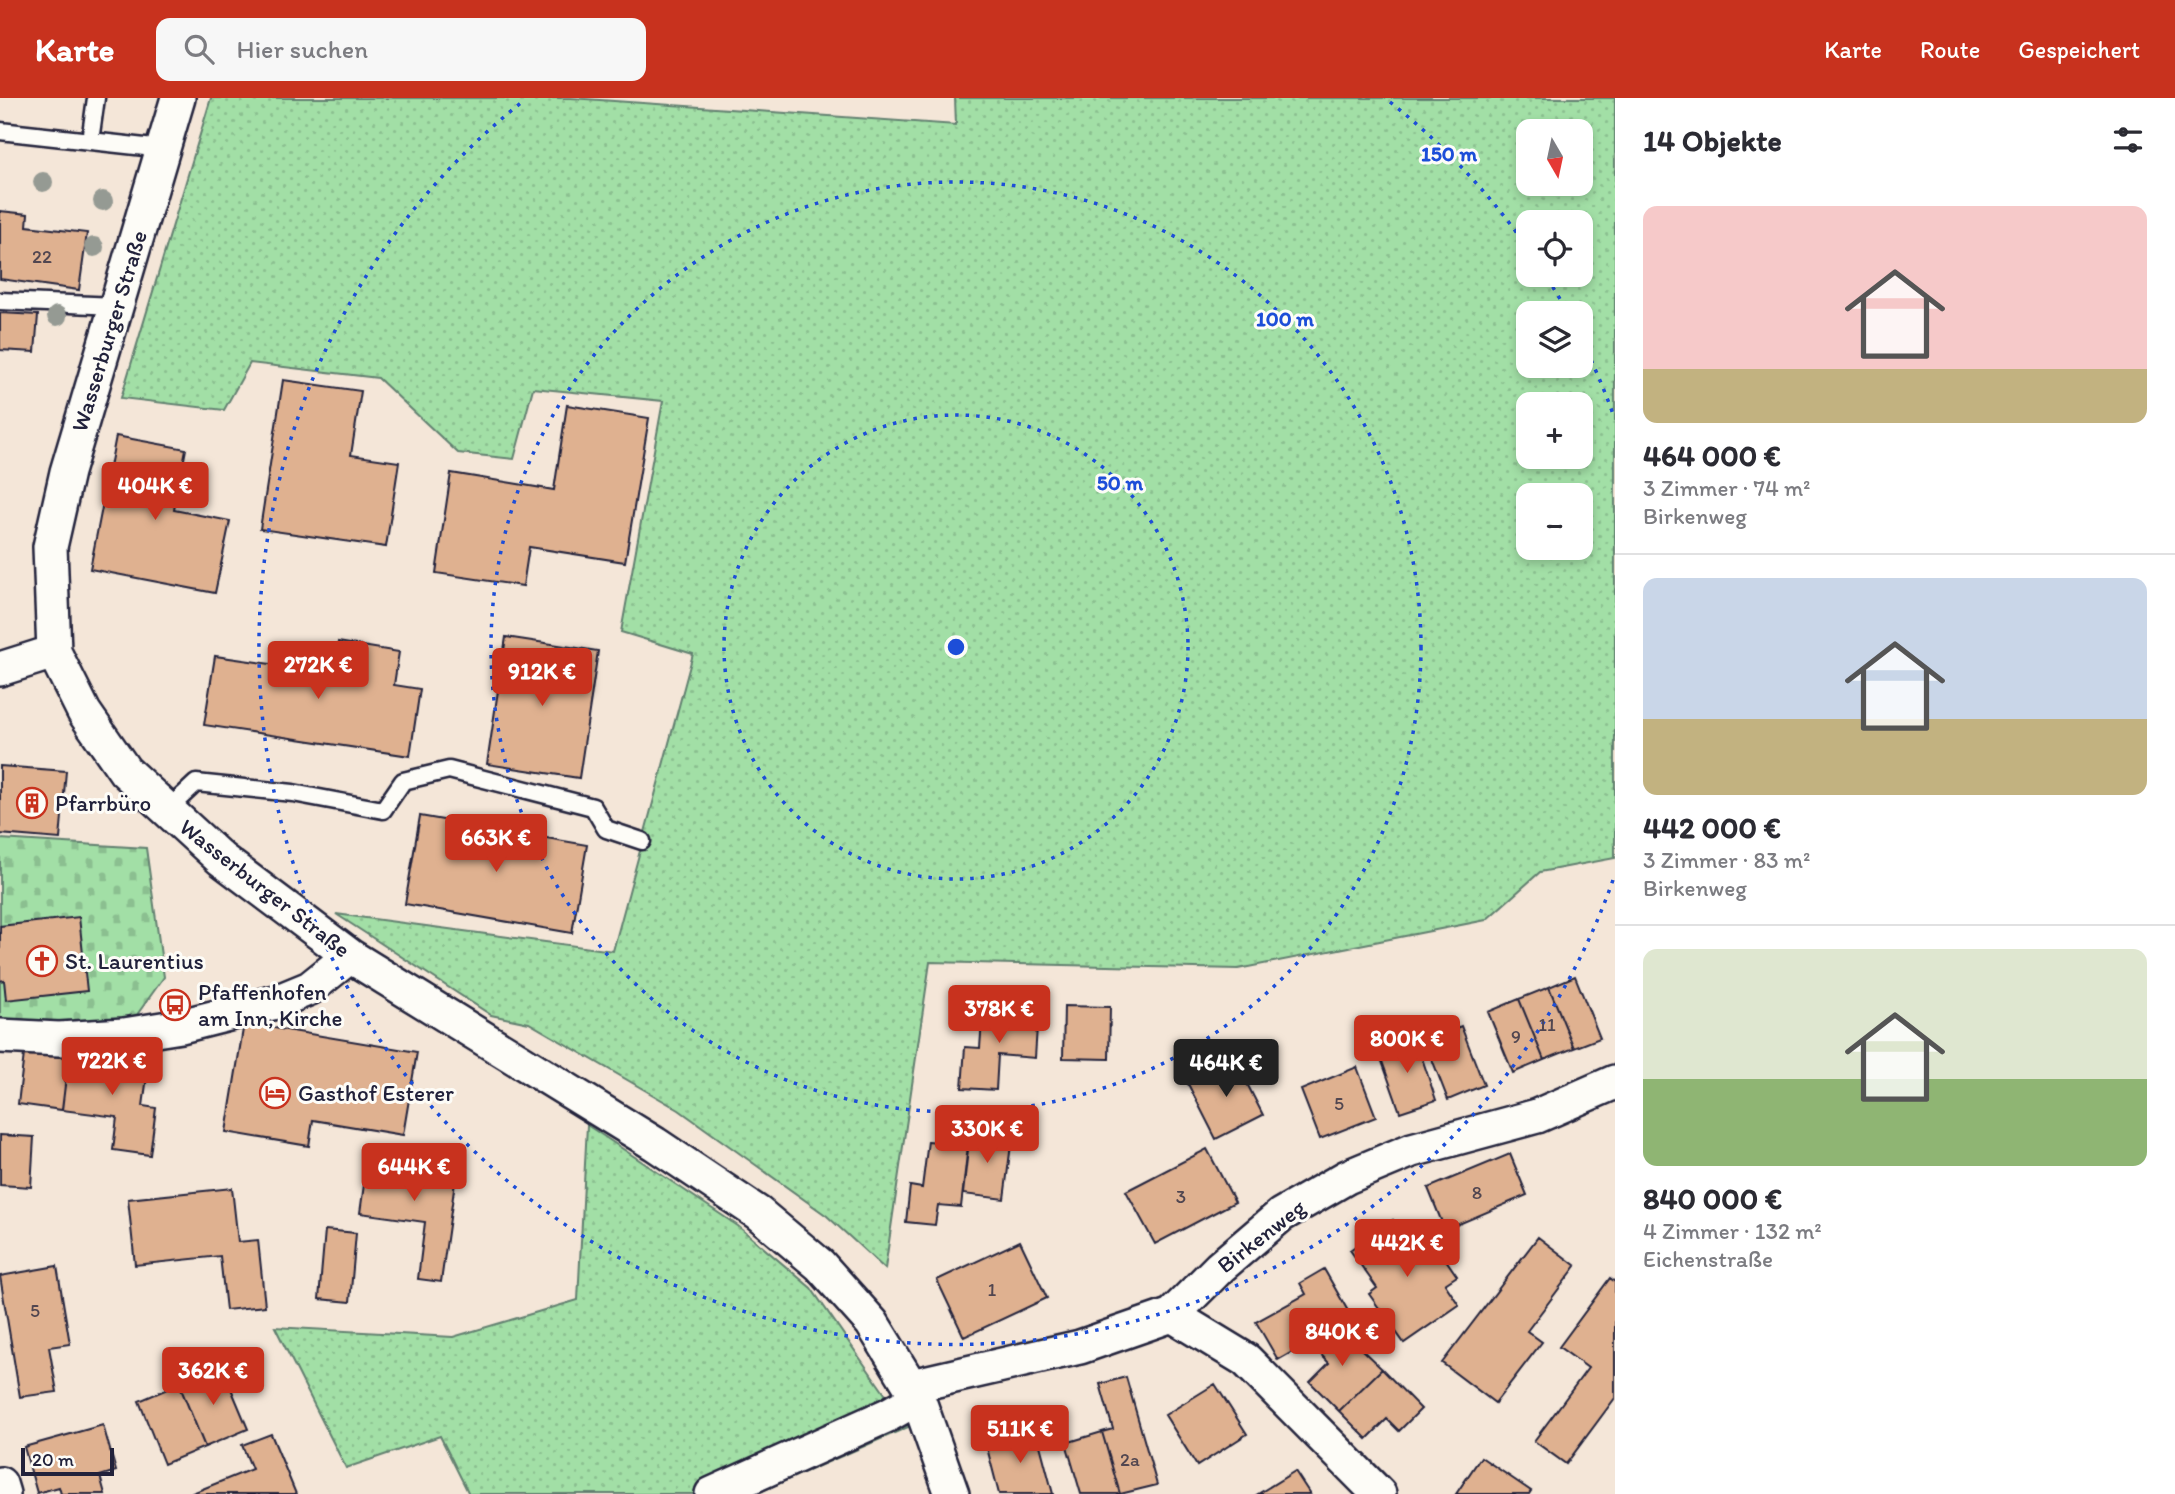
<!DOCTYPE html>
<html lang="de">
<head>
<meta charset="utf-8">
<style>
	:root { --surface:#fff; --page:#f7f7f7; --text:#2b2b33; --muted:#7c7c81; --line:#e1e1e2; --accent:#c8321e }
	body { margin:0; font-family:Itim,sans-serif; background:var(--page); color:var(--text); height:100vh; display:flex; flex-direction:column; font-size:26px; white-space:nowrap }
	* { box-sizing:border-box; margin:0 }
	p { font-size:23px; color:var(--muted) }
	.icon { flex:none; width:38px; height:38px; fill:none; stroke:currentColor; stroke-width:2; stroke-linecap:round; stroke-linejoin:round }
	.map { position:relative; flex:1; overflow:hidden }
	.details { display:flex; flex-direction:column; background:var(--surface); width:560px }
	.details>* { flex:none }
	.needle { width:46px; rotate:171deg }
	.controls { position:absolute; left:1516px; top:21px; display:grid; gap:14px }
	.controls a { display:grid; place-items:center; width:77px; height:77px; border-radius:14px; background:var(--surface); box-shadow:0 4px 10px #0003; font-size:35px }
	.scale { position:absolute; left:21px; bottom:18px; width:93px; box-sizing:border-box; padding-left:7px; border:4px solid #22223b; border-top:0; font-size:19px; line-height:24px; white-space:nowrap; color:#22223b; -webkit-text-stroke:5px #fdfcf7; paint-order:stroke }
	.price { position:absolute; translate:-50% -60px; padding:0 16px; border-radius:7px; background:var(--accent); color:#fff; font-size:23px; line-height:46px; filter:drop-shadow(0 2px 4px #0008) }
	.price::after { content:''; position:absolute; left:50%; top:42px; width:21px; height:16px; margin-left:-10px; background:inherit; clip-path:polygon(0 0,100% 0,50% 100%) }
	.price.active { background:#222; color:#fff }
	ul { padding:0; list-style:none }
	li { display:grid; align-content:center; gap:14px; height:371px; padding:0 28px }
	li+li { border-top:2px solid var(--line) }
	li span { display:grid; place-items:center; height:217px; border-radius:14px; color:#555 }
	li>.icon { margin-inline-start:auto }
	span .icon { width:126px; height:126px; fill:#fffc; stroke-width:1 }
	li b { font-size:30px }
	h2 { display:flex; justify-content:space-between; align-items:center; height:84px; padding:0 28px; font-size:30px }
	header { display:flex; align-items:center; gap:42px; box-sizing:border-box; height:98px; padding:0 35px; background:var(--accent); color:#fff }
	header strong { font-size:33px }
	nav { display:flex; gap:38px; margin-inline-start:auto; font-size:24px }
	.search { width:490px; height:63px; background:var(--page); display:flex; align-items:center; gap:18px; box-sizing:border-box; padding:0 24px; border-radius:14px; color:var(--muted); font-size:26px }
	main { display:flex; flex:1; min-height:0 }
	.map>svg:first-child { display:block }
</style>
</head>
<body>
<header>
<strong>Karte</strong>
<div class="search"><svg class="icon" aria-label="search" viewBox="0 0 24 24"><circle cx="10" cy="10" r="6"/><path d="M15 15l6 6"/></svg>Hier suchen</div>
<nav><a>Karte</a><a>Route</a><a>Gespeichert</a></nav>
</header>
<main>
<div class="map">
<svg width="1615" height="1396" viewBox="0 0 1615 1396">
	<defs>
		<pattern id="grass-dots" width="8" height="8" patternUnits="userSpaceOnUse" patternTransform="scale(1.75)"><rect width="8" height="8" fill="#a2dfa6"/><path d="M2 2h.1M6 6h.1" fill="none" stroke="#8bbf90" stroke-width="1.8" stroke-linecap="round"/></pattern>
		<pattern id="cemetery-stones" width="16" height="16" patternUnits="userSpaceOnUse" patternTransform="scale(1.75)"><rect width="16" height="16" fill="#a2dfa6"/><path d="M2 7V4a2 2 0 0 1 4 0v3zM10 15v-3a2 2 0 0 1 4 0v3z" fill="#8bbf90"/></pattern>
	</defs>
	<rect width="100%" height="100%" fill="#f4e6d8"/>
	<filter id="ink" filterUnits="userSpaceOnUse"><feTurbulence type="fractalNoise" baseFrequency=".0143" numOctaves="2"/><feDisplacementMap in="SourceGraphic" scale="14" xChannelSelector="R" yChannelSelector="G"/><feConvolveMatrix kernelMatrix="1 2 1 2 8 2 1 2 1" color-interpolation-filters="sRGB"/></filter>
	<g filter="url(#ink)">
		<!-- grass -->
		<path fill="url(#grass-dots)" stroke="#628070" stroke-width="2" fill-rule="evenodd" d="M211 0H571L956 27 955 0H1615V760L1540 774 1486 822 1238 871 930 864 885 1171 827 1118 679 1012 529 925 491 917 336 816 613 853 693 556 621 534 663 303 533 290 514 361 458 355 378 280 250 265 224 312 121 300ZM1528 33H1580V86H1528ZM1528 124H1580V177H1528ZM1528 215H1580V268H1528ZM1528 306H1580V359H1528ZM1528 397H1580V450H1528Z
			M587 1027 738 1128 811 1190 908 1329 755 1396H469L440 1338 346 1370 275 1229 453 1239 578 1202Z"/>
		<!-- cemetery -->
		<path fill="url(#cemetery-stones)" stroke="#628070" stroke-width="2" d="M0 741 146 750 164 879 131 925 0 926Z"/>
		<!-- building -->
		<path fill="#dfb190" stroke="#22223b" stroke-width="2" d="M0 113 28 116 27 128 87 135 79 192 0 181Z
			M0 215 38 217 35 254 0 252Z
			M283 282 361 293 351 357 399 364 386 449 260 431Z
			M567 307 649 320 625 464 529 449 523 488 436 475 451 375 554 392Z
			M116 338 186 351 174 412 230 423 215 495 90 471Z
			M506 539 598 553 579 680 487 666Z
			M338 544 399 554 394 587 420 591 410 658 204 627 215 558 334 575Z
			M0 668 66 673 60 741 0 736Z
			M420 718 587 747 572 835 405 806Z
			M79 819 87 893 6 902 4 882 0 883V828Z
			M1575 878 1600 940 1574 950 1549 889Z
			M1549 889 1574 950 1544 962 1519 901Z
			M1519 901 1544 962 1513 975 1488 914Z
			M983 908 1038 913 1035 960 998 957 996 992 962 990 965 949 980 950Z
			M1064 908 1110 909 1109 961 1063 960Z
			M244 925 417 954 403 1037 313 1022 309 1048 226 1034Z
			M1461 928 1484 987 1448 1002 1425 943Z
			M1415 939 1436 1002 1400 1014 1378 952Z
			M25 948 69 954 62 1012 18 1006Z
			M69 954 149 964 143 1008 156 1010 150 1057 113 1052 117 1019 62 1012Z
			M1235 962 1263 1017 1216 1041 1188 986Z
			M1357 969 1376 1019 1320 1041 1301 992Z
			M970 1034 1012 1039 1004 1101 963 1096Z
			M0 1037 34 1039 31 1089 0 1087Z
			M928 1043 968 1047 961 1109 938 1107 935 1127 906 1124 910 1088 922 1090Z
			M1207 1051 1235 1104 1155 1146 1126 1093Z
			M1510 1056 1527 1097 1445 1132 1428 1090Z
			M368 1058 457 1070 441 1184 418 1181 425 1124 360 1115Z
			M232 1090 238 1144 258 1142 265 1208 226 1212 220 1158 135 1167 128 1101Z
			M1393 1122 1407 1142 1424 1130 1457 1178 1445 1186 1459 1207 1404 1245 1369 1196 1377 1190 1350 1152Z
			M325 1132 356 1135 350 1204 319 1201Z
			M1538 1139 1576 1168 1527 1233 1542 1244 1495 1305 1442 1265Z
			M1020 1143 1047 1200 964 1239 937 1182Z
			M57 1168 70 1246 49 1249 57 1294 20 1299 0 1178Z
			M1324 1171 1352 1220 1278 1262 1256 1224 1306 1196 1300 1185Z
			M1610 1180 1615 1184V1300L1566 1366 1534 1343 1588 1270 1559 1249Z
			M1337 1228 1382 1271 1339 1313 1310 1284 1329 1265 1309 1244Z
			M222 1269 248 1331 205 1349 179 1286Z
			M1382 1271 1421 1311 1399 1333 1387 1321 1367 1341 1339 1313Z
			M1126 1279 1157 1387 1120 1396 1102 1334 1113 1331 1100 1286Z
			M179 1286 205 1349 164 1366 139 1303Z
			M1215 1286 1247 1336 1197 1368 1165 1317Z
			M103 1327 116 1373 100 1378 105 1396H61L59 1389 37 1395 24 1349Z
			M1036 1332 1053 1396H999L986 1346Z
			M1102 1334 1120 1396H1081L1066 1345Z
			M271 1336 296 1396H190L252 1371 242 1347Z
			M1481 1359 1531 1393 1529 1396H1456Z
			M1295 1373 1310 1396H1258Z"/>
		<g fill="none" stroke-linecap="round" stroke-linejoin="round">
			<!-- lane casing -->
			<g stroke="#22223b" stroke-width="21">
				<path id="lane" d="M0 33 163 51
					M90 43 96 0
					M0 203 116 208
					M167 712 196 685 293 695 383 712 403 683 449 672 593 709 606 731 642 743"/>
			</g>
			<!-- street casing -->
			<g stroke="#22223b" stroke-width="38">
				<path id="street" d="M178 0 67 374 50 449 54 554 84 614 125 673 221 761 350 858 655 1046 758 1115 820 1167 872 1225 918 1300 952 1396
					M0 571 54 554
					M0 938 59 941 124 937 181 928 276 904 310 890 350 858
					M1172 1217 1246 1262 1379 1396
					M911 1288 1080 1249 1172 1217 1220 1169 1281 1117 1347 1079 1412 1052 1537 1018 1615 984
					M0 1386 3 1396
					M712 1396 888 1317 918 1300"/>
			</g>
			<!-- lane -->
			<use href="#lane" stroke="#fdfcf7" stroke-width="16"/>
			<!-- street -->
			<use href="#street" stroke="#fdfcf7" stroke-width="33"/>
		</g>
		<!-- trees -->
		<g fill="#959a93">
			<circle cx="43" cy="84" r="10"/>
			<circle cx="103" cy="103" r="10"/>
			<circle cx="94" cy="149" r="10"/>
			<circle cx="57" cy="218" r="10"/>
		</g>
	</g>
	<!-- distance rings -->
	<g fill="none" stroke="#1d4ed8" stroke-width="3.5" stroke-dasharray="3.5 7">
		<circle cx="956" cy="549" r="232"/>
		<circle cx="956" cy="549" r="465"/>
		<path d="M1613 782A697 697 0 1 1 522 4M1390 4A697 697 0 0 1 1527 149M1547 180A697 697 0 0 1 1566 211M1582 243A697 697 0 0 1 1613 316"/>
	</g>
	<!-- icons -->
	<defs>
		<g id="building-ring" transform="scale(1.575)"><circle r="9.5" fill="#fdfcf7" stroke="#c8321e" stroke-width="1.5"/><path d="M-4-6H4V6H1V3H-1V6H-4ZM-2.5-4.3h1.7v1.8h-1.7ZM.8-4.3h1.7v1.8H.8ZM-2.5-1h1.7V.8h-1.7ZM.8-1h1.7V.8H.8Z" fill="#c8321e"/></g>
		<g id="church-ring" transform="scale(1.575)"><circle r="9.5" fill="#fdfcf7" stroke="#c8321e" stroke-width="1.5"/><path d="M-1.2-6h2.4v3.5h3.3v2.4h-3.3V6h-2.4V-.1h-3.3v-2.4h3.3Z" fill="#c8321e"/></g>
		<g id="bus-ring" transform="scale(1.575)"><circle r="9.5" fill="#fdfcf7" stroke="#c8321e" stroke-width="1.5"/><path d="M-5-6H5V4H4V6H2V4H-2V6H-4V4H-5ZM-3.5-4V0h7V-4ZM-3.5 1.2v1.5H-2V1.2ZM2 1.2v1.5H3.5V1.2Z" fill="#c8321e"/></g>
		<g id="hotel-ring" transform="scale(1.575)"><circle r="9.5" fill="#fdfcf7" stroke="#c8321e" stroke-width="1.5"/><path d="M-6-4.5h1.5V1H6V5H4.5V3h-9V5H-6ZM-4 0a1.8 1.8 0 1 1 3.6 0ZM.5 0V-2.5h3Q6-2.5 6 0Z" fill="#c8321e"/></g>
	</defs>
	<g fill-rule="evenodd">
		<use href="#building-ring" x="32" y="705"/>
		<use href="#church-ring" x="42" y="863"/>
		<use href="#bus-ring" x="175" y="907"/>
		<use href="#hotel-ring" x="275" y="995"/>
	</g>
	<g text-anchor="middle" stroke-width="6" stroke-linejoin="round" paint-order="stroke">
		<!-- number labels -->
		<g font-size="19" fill="#514650">
			<text x="42" y="165">22</text>
			<text x="1547" y="933">11</text>
			<text x="1516" y="945">9</text>
			<text x="1339" y="1012">5</text>
			<text x="1477" y="1101">8</text>
			<text x="1181" y="1105">3</text>
			<text x="992" y="1198">1</text>
			<text x="35" y="1219">5</text>
			<text x="1130" y="1368">2a</text>
		</g>
		<!-- street labels -->
		<g font-size="23" fill="#22223b" stroke="#fdfcf7">
			<text transform="translate(109 233) rotate(-73)" y="8">Wasserburger Straße</text>
			<text transform="translate(265 790) rotate(38)" y="8">Wasserburger Straße</text>
			<text transform="translate(1261 1138) rotate(-38)" y="8">Birkenweg</text>
		</g>
		<!-- poi labels -->
		<g font-size="23" fill="#22223b" stroke="#fdfcf7" text-anchor="start">
			<text x="55" y="713">Pfarrbüro</text>
			<text x="65" y="871">St. Laurentius</text>
			<text x="198" y="902">Pfaffenhofen<tspan x="198" dy="26">am Inn, Kirche</tspan></text>
			<text x="298" y="1003">Gasthof Esterer</text>
		</g>
	</g>
	<circle cx="956" cy="549" r="10" fill="#1d4ed8" stroke="#fdfcf7" stroke-width="3.5"/>
	<g font-size="21" text-anchor="middle" font-weight="bold" fill="#1d4ed8" stroke="#fdfcf7" stroke-width="6" stroke-linejoin="round" paint-order="stroke">
		<text x="1449" y="63">150 m</text>
		<text x="1285" y="228">100 m</text>
		<text x="1120" y="392">50 m</text>
	</g>
</svg>
<div class="controls">
<a><svg class="needle" viewBox="-14 -14 28 28"><path d="M0-13l5 13h-10z" fill="#e53935"/><path d="M0 13l5-13h-10z" fill="#7c7c81"/></svg></a>
<a><svg class="icon" aria-label="locate" viewBox="0 0 24 24"><circle cx="12" cy="12" r="6"/><path d="M12 2v4M12 18v4M2 12h4M18 12h4"/></svg></a>
<a><svg class="icon" aria-label="layers" viewBox="0 0 24 24"><path d="M12 4l9 5-9 5-9-5zM3 14l9 5 9-5"/></svg></a>
<a>+</a>
<a>−</a>
</div>
<div class="scale">20 m</div>
<b class="price" style="left:155px;top:424px">404K €</b>
<b class="price" style="left:318px;top:603px">272K €</b>
<b class="price" style="left:542px;top:610px">912K €</b>
<b class="price" style="left:496px;top:776px">663K €</b>
<b class="price" style="left:999px;top:947px">378K €</b>
<b class="price" style="left:1407px;top:977px">800K €</b>
<b class="price" style="left:112px;top:999px">722K €</b>
<b class="price active" style="left:1226px;top:1001px">464K €</b>
<b class="price" style="left:987px;top:1067px">330K €</b>
<b class="price" style="left:414px;top:1105px">644K €</b>
<b class="price" style="left:1407px;top:1181px">442K €</b>
<b class="price" style="left:1342px;top:1270px">840K €</b>
<b class="price" style="left:213px;top:1309px">362K €</b>
<b class="price" style="left:1020px;top:1367px">511K €</b>
</div>
<section class="details">
<h2>14 Objekte<svg class="icon" aria-label="filters" viewBox="0 0 24 24"><path d="M4 7h16M4 17h16"/><circle cx="9" cy="7" r="2"/><circle cx="15" cy="17" r="2"/></svg></h2>
<ul>
<li><span style="background:linear-gradient(#f6c9c9 75%,#c2b280 0)"><svg class="icon" aria-label="home" viewBox="0 0 24 24"><path d="M3 11l9-7 9 7M6 9v11h12V9"/></svg></span><div><b>464 000 €</b><p>3 Zimmer · 74 m²</p><p>Birkenweg</p></div></li>
<li><span style="background:linear-gradient(#c9d6e8 65%,#c2b280 0)"><svg class="icon" aria-label="home" viewBox="0 0 24 24"><path d="M3 11l9-7 9 7M6 9v11h12V9"/></svg></span><div><b>442 000 €</b><p>3 Zimmer · 83 m²</p><p>Birkenweg</p></div></li>
<li><span style="background:linear-gradient(#dfe7d0 60%,#8fb573 0)"><svg class="icon" aria-label="home" viewBox="0 0 24 24"><path d="M3 11l9-7 9 7M6 9v11h12V9"/></svg></span><div><b>840 000 €</b><p>4 Zimmer · 132 m²</p><p>Eichenstraße</p></div></li>
</ul>
</section>
</main>
</body>
</html>
